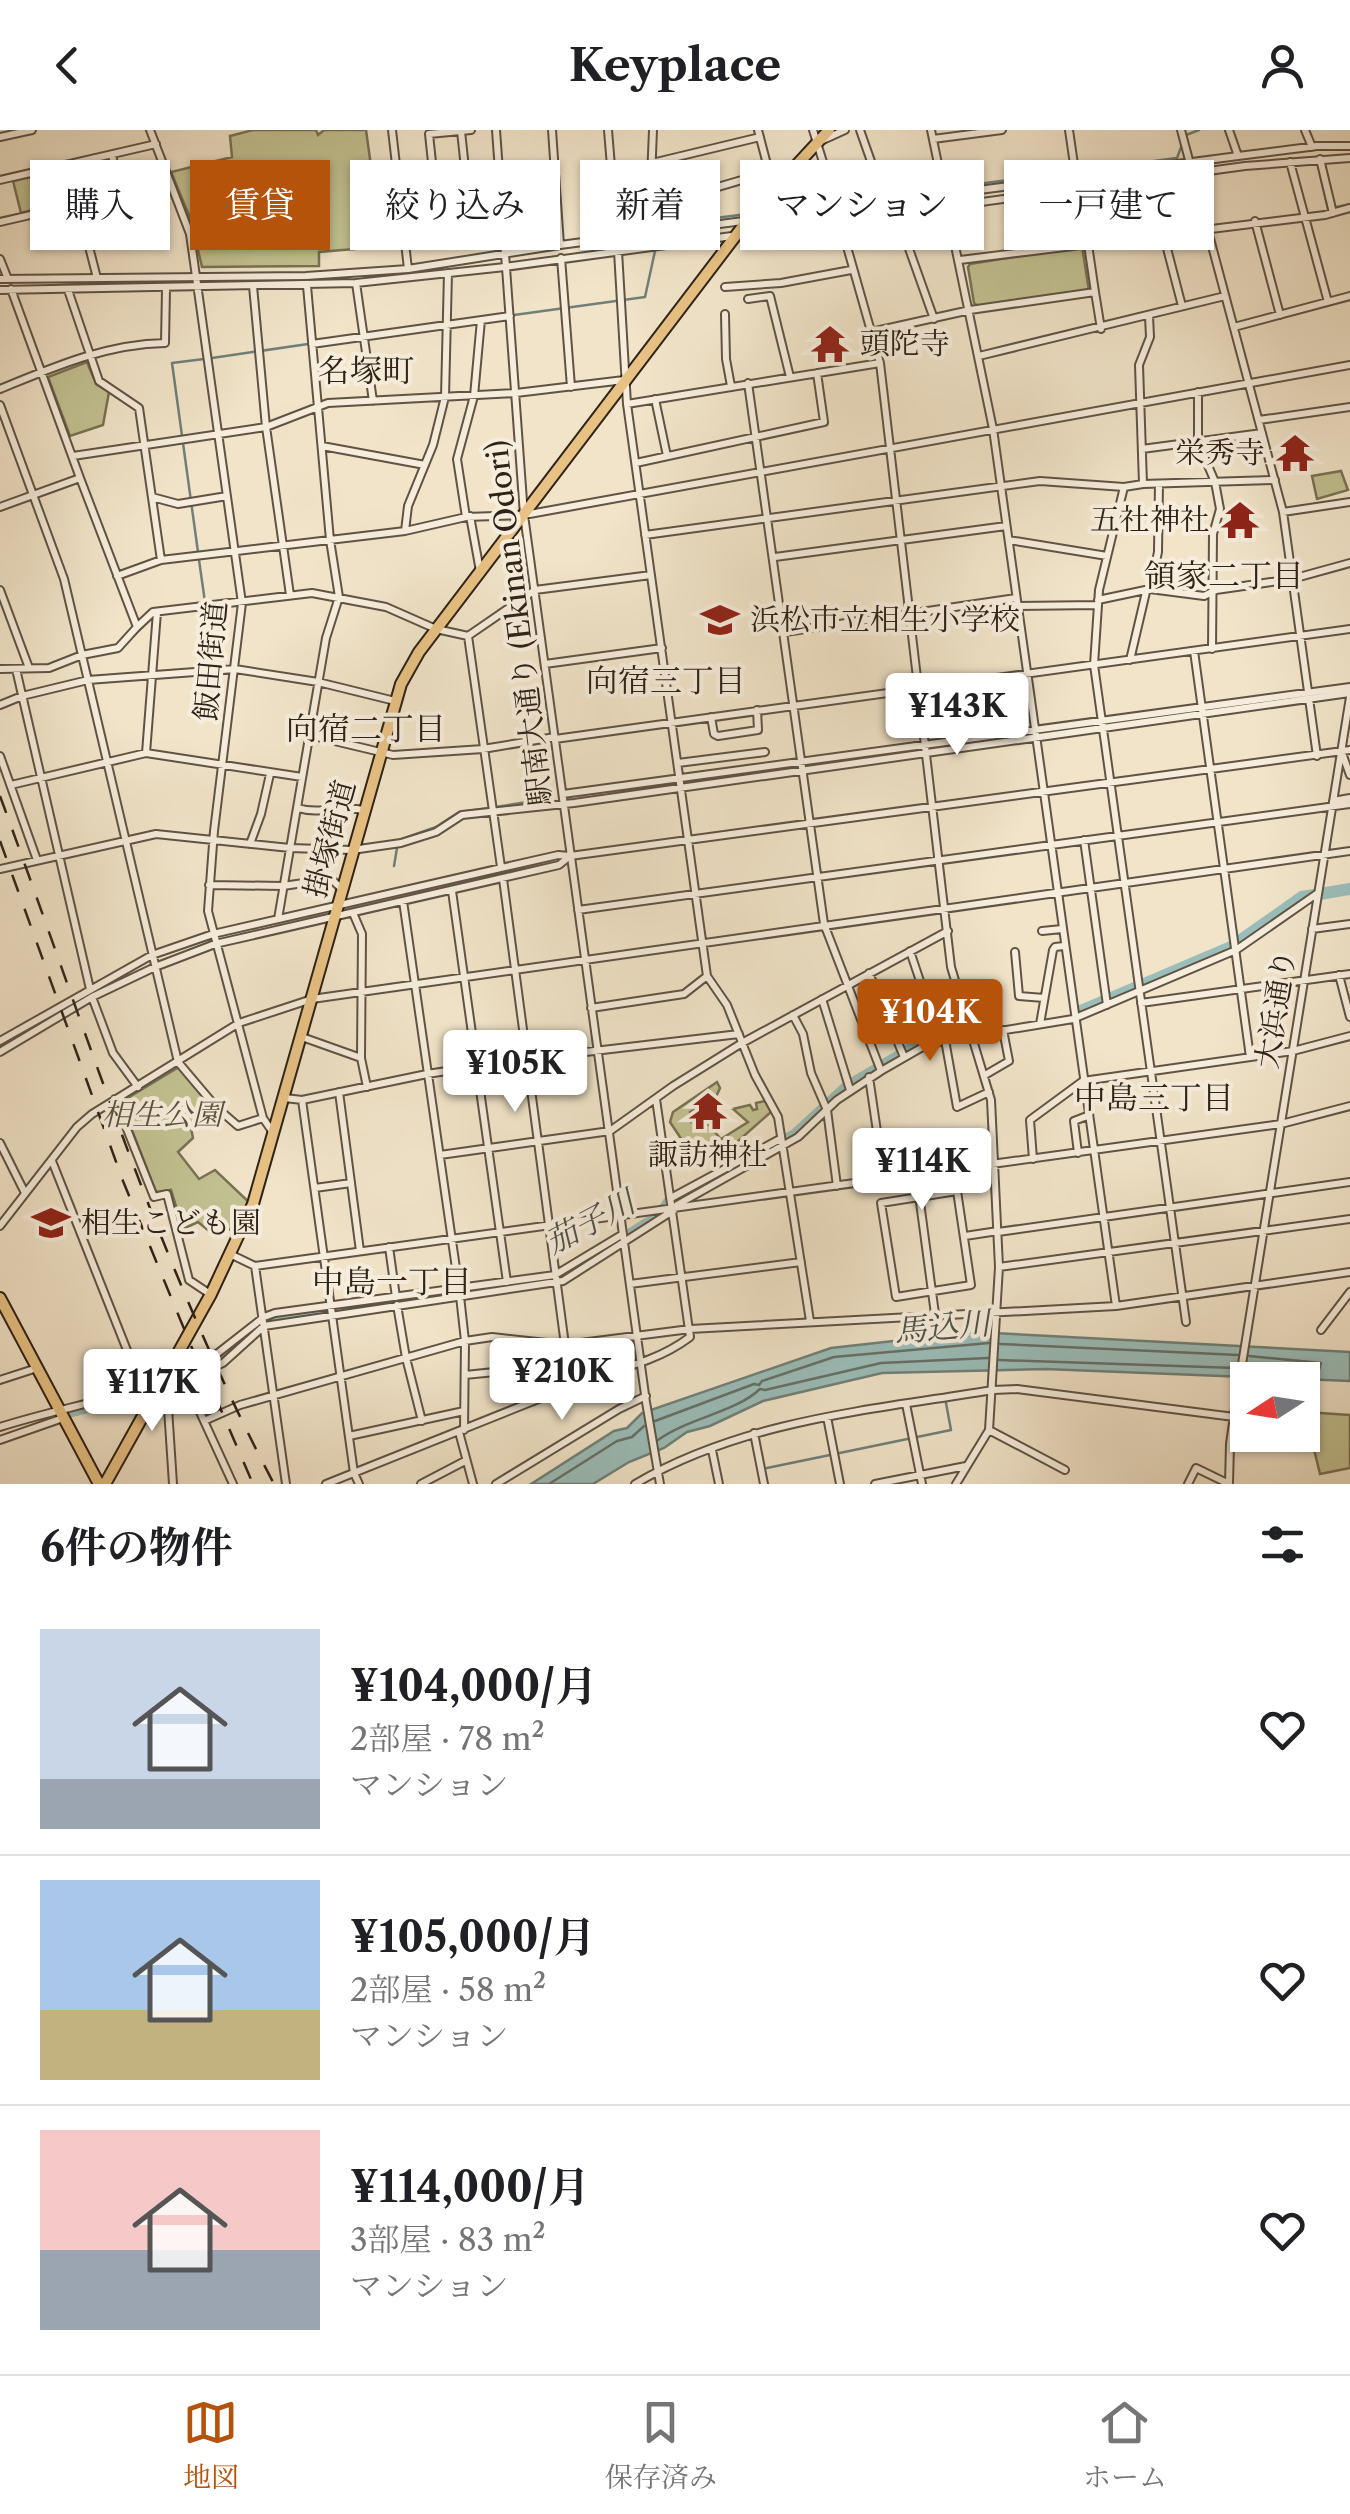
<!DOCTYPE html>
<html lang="ja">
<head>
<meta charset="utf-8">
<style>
	:root { --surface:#fff; --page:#f2f2f2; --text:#202124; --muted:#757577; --line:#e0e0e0; --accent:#b45309 }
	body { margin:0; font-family:"Libre Caslon Text","Noto Serif JP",serif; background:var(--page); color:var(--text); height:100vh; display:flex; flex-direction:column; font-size:38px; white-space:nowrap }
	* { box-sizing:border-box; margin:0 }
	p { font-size:32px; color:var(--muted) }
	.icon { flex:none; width:55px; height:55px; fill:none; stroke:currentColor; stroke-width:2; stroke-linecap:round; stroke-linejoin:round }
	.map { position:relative; height:1354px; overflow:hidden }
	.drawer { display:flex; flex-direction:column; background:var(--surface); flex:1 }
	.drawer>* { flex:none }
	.banner { position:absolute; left:30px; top:30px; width:1290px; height:90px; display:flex; gap:20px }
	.needle { width:65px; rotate:258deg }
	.controls { position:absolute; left:1230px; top:1232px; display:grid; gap:20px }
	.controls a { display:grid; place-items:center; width:90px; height:90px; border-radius:0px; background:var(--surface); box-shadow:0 2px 8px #0004; font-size:50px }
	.price { position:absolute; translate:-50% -85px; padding:0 22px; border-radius:10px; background:#fff; color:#222; font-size:32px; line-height:65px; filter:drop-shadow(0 2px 5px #0008) }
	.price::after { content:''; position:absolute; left:50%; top:60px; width:30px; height:22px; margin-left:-15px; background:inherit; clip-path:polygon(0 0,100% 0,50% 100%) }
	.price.selected { background:var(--accent); color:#fff }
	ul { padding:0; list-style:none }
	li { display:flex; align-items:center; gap:30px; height:250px; padding:0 40px }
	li+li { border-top:2px solid var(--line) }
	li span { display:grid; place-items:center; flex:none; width:280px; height:200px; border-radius:0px; color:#555 }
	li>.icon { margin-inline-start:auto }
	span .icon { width:120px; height:120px; fill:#fffc; stroke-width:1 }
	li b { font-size:42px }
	h2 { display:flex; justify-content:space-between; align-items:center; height:120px; padding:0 40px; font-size:42px }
	.pill { padding:0 35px; border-radius:0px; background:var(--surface); box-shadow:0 2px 8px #0004; font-size:35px; line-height:90px }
	.pill.selected { background:var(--accent); color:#fff }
	header { display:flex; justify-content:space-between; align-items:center; height:130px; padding:0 40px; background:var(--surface); font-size:45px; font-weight:800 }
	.dock { display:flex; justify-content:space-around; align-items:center; height:140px; border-top:2px solid var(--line); background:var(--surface); font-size:28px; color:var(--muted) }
	.dock a { display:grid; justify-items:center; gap:5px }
	.dock .selected { color:var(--accent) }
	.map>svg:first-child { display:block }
</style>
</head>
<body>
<header><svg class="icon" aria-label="back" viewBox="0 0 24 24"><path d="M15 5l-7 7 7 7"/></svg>Keyplace<svg class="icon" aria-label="person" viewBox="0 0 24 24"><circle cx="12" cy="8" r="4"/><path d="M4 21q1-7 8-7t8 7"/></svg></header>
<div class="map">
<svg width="1350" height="1354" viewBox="0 0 1350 1354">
	<rect width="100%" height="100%" fill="#f1e4c9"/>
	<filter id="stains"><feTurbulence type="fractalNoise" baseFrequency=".002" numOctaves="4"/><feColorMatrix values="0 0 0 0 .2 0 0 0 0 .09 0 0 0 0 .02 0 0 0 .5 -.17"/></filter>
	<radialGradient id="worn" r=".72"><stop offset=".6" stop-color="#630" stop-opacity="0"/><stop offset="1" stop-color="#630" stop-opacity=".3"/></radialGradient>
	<!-- green -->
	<path fill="#c2c191" stroke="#787254" stroke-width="2.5" d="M253 0H316L318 5 324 0H366L375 65 373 68H363L361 81 383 88 378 110 355 119 319 122V136L202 137 191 90 171 42 232 27 230 6Z
		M62 40 66 42 72 67 69 71 21 83 13 51Z
		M1082 116 1089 161 978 176 974 173 968 137 970 134Z
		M87 232 96 254 109 262 103 295 70 306 48 247Z
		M1341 341 1348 360 1317 369 1312 346Z
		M179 937 214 979 191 998 193 1008 178 1022 199 1049 215 1040 252 1075 238 1106 228 1098 214 1105 198 1092 183 1099 171 1060 156 1062 121 972Z
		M717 952 720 958 714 971 690 982 691 992H706L721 1009 748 992 733 979 750 975 753 980 757 979 756 973 765 971 771 982 737 1012 698 1034 670 992 673 982Z
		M1305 1282 1350 1285V1338L1320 1344Z"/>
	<!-- water -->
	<path fill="#9bbeba" stroke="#708079" stroke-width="2.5" d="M974 1202 1350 1222V1251L1045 1239 882 1243 763 1271 710 1296 687 1302 664 1318 629 1332 593 1354H531L614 1301 627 1298 642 1283 831 1218Z"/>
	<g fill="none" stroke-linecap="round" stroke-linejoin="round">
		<!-- shore -->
		<path stroke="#657069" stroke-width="2.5" d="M1000 1214 1238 1225
			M1249 1226 1321 1233 1319 1240 1301 1241 1293 1250
			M999 1230 1236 1238
			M655 1291 754 1254 759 1255 762 1251 834 1227 989 1213
			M658 1310C688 1288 736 1282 760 1259L765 1260 881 1233 988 1228
			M549 1354 617 1311 632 1307 644 1296"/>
		<!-- stream -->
		<path stroke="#708079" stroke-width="2.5" d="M1186 5 1199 0
			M1318 35 1328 79 1350 74
			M839 72 1177 28 1183 12
			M760 82 831 73
			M655 113 653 96 747 84
			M514 185 645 167 655 121
			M212 228 308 214
			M198 422 172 233 204 229
			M196 474 205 472 199 430
			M129 510 155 485
			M99 525 119 520
			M70 533 91 526
			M577 665 960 613
			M496 677 552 668
			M399 710 436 697 459 682 489 678
			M394 736 397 718
			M767 1338 951 1300 946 1273"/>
		<!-- river -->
		<path stroke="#9bbeba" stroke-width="12" d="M1076 883 1231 817 1302 767 1350 759
			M549 1149 568 1143 661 1085 669 1072 795 1005 847 957 916 916 978 900
			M190 1242 219 1228 270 1190 455 1162
			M53 1286 142 1263"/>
		<!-- minor casing -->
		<g stroke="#605344" stroke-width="10">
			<path id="minor" d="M150 0 190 104 242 473 214 701 208 781 263 988 274 1004
				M392 0 408 139
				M496 0 524 385 646 1272 660 1354
				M552 0 560 115
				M608 0 617 109
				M813 0 838 80
				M860 0 873 37 867 41 888 73
				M931 0 993 299 1116 1176
				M1069 0 1076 48
				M1181 0 1283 382 1317 626
				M1229 0 1238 26
				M1305 0 1312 17
				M461 1 467 57
				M0 7 32 0
				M933 9 1002 0
				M823 10 845 0
				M1320 29 1333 83
				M1290 32 1328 172
				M652 33 760 7
				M68 35 97 148
				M0 50 156 14
				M436 70 429 4 471 0
				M400 73 499 66
				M650 73 653 0
				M897 85 934 189
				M1255 91 1280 185
				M0 92 78 74
				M840 92 880 233 951 837 991 970 999 1137 989 1300
				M83 95 126 85 112 25
				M1163 103 1182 176
				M647 106 649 75 658 68 694 64 769 42 758 0
				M618 121 627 274 707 846 727 875 755 945 778 987 810 1191
				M561 128 571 257
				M0 129 8 149
				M960 130 1325 85 1350 78
				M0 149 306 146 408 139 560 115 1238 26 1317 16H1350
				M356 153 373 271
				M253 156 266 297 290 465
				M725 157 781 153 851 140
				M0 160 356 153 505 137 1245 36 1350 28
				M68 160 99 251 139 278 161 430
				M1095 162 1101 199
				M748 169 770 166 790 247
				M725 184 726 229 731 256
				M1149 186 1150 207 1139 235 1143 354 1275 350
				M1234 197 1350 166
				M871 202 970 180 1095 162 1080 60
				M312 214 510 186
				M979 226 1225 166
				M0 259C54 237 106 214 165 213L166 159
				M1198 262V312L1215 352 1220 379 1213 404 1212 519
				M655 269 667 326
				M627 274 880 233
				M0 275 64 449 178 932 216 977 238 996 263 988
				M1259 290 1350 277
				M322 316 425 335
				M1142 319 1262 303
				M73 326 266 297 328 273 516 263 624 250
				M636 333 824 292 817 243
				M80 348 137 497 153 482 312 463 386 477 436 499 468 506 535 460 651 445
				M1143 354 1124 357 1099 460 1094 535 1186 1192
				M152 367 178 374 227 366
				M0 377 80 348 11 159
				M1283 382 1350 372
				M470 386 480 441
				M466 387 457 329 474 266 481 190
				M405 401 408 376 433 315 445 267 448 143
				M645 405 1040 351 1124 357
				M1009 410 1107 426
				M775 427 1006 396
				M117 446 161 430 405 401 466 387 524 385 1350 235
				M1150 459 1158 422 1159 354
				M0 460 29 538
				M1098 470 1150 459 1204 466 1216 460 1292 449 1350 433
				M1017 476 1098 475
				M785 502 1016 468
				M468 506 501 737
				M1194 521 1250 927
				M1130 530 1146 462
				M545 534 662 518
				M0 539 49 538 82 525 118 518 137 497
				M16 539 90 859
				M0 575 22 566 88 550 235 539 318 552 395 571
				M711 587 714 604 718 606 758 600 757 580
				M309 605 393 625 483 619 555 607
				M555 609 1350 499
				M146 623 157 482
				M1342 623 1350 645
				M0 626 37 730
				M678 633 765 622
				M11 655 146 623 302 647
				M563 664 1350 557
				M1333 671 1350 668
				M298 678C320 685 340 675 363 680
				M1084 710 1107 875
				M250 714 261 684 270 644
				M0 739 156 704 290 718 352 720 401 713 436 702 462 685 574 673 1350 563
				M503 749 565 1215
				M209 755 283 756 331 749 342 759
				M452 761 507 1152
				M403 771 460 1166 465 1211 464 1300
				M578 780 1350 674
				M353 783 362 804 361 928 367 957
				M278 789 326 508 339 467 330 410 307 156
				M1312 799 1350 794
				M1042 801 1062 799
				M910 821 940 911
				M1015 822 1019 866 1044 868
				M869 843 904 927
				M1339 845 1350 887
				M92 867 113 923 138 957
				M822 869 850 960
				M1141 873 1350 844
				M591 878 684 864 707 846
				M793 885 803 904 811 943 827 980 837 1056
				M1040 894 1053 820 1055 817 1064 816
				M302 907 361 928
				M945 910 957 977 989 962
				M0 911 152 825 213 804 558 725 570 726 1350 620
				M0 922 92 867 155 837 215 814 559 735 570 726
				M881 941 921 918 945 910 1073 889 1236 820 1318 763
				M985 945 1009 931 1003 900
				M869 947 884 1049
				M285 968 302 970 354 1343 359 1354
				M115 969 154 1067 167 1064 189 1150 210 1164
				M302 970 427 944 526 929 739 904
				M0 1013 25 1063
				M1078 1023 1074 991 1087 986
				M440 1025 610 1001 673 956 742 913 948 801
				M1033 1029 1030 990 1083 951 1293 921 1350 906
				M52 1031 142 1258 151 1272
				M351 1053 360 1121
				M315 1058 351 1053 339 962
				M957 1061 971 1155 896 1167 881 1073Z
				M919 1065 935 1184
				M671 1068 780 1009
				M677 1075 798 1007 837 970 881 941 824 794 748 253
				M0 1096 77 997 92 984 239 893 312 869 1350 721
				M998 1102 1350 1052
				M965 1106 998 1101
				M389 1117 396 1167
				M232 1125 255 1136 1281 994 1350 976
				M255 1136 286 1354
				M999 1137 1350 1089
				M630 1154 801 1132
				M397 1175 406 1228 422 1291
				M1321 1200 1350 1162
				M176 1230 233 1354
				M181 1242 218 1223 264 1187 275 1183 555 1145 623 1104
				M465 1245 553 1236 562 1259
				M166 1248 173 1354
				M0 1250 37 1238
				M185 1250 223 1233 264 1196 563 1151 674 1080
				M906 1274 922 1354
				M827 1287 840 1354
				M204 1291 240 1275 465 1211 492 1207 565 1215 690 1199 1116 1176 1350 1142
				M0 1297C47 1282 95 1273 142 1258
				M459 1302 473 1354
				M754 1303 764 1354
				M349 1306 464 1281
				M0 1310 63 1288
				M712 1320 719 1354
				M326 1354 601 1244C634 1235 662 1228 690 1207L656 969
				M421 1354 465 1331
				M496 1354 619 1279 646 1266
				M635 1354C744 1290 871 1280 993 1260L1017 1259 1234 1287
				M875 1354 966 1336
				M956 1354 989 1300 1065 1340
				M1188 1354 1196 1338 1229 1354
				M1229 1354 1230 1314 1237 1265 1350 567"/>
		</g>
		<!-- highway casing -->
		<g stroke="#2f2318" stroke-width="14">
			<path id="highway" d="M0 1168 99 1354
				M105 1354 211 1164 253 1074 401 554 419 522 756 79 829 0"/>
		</g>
		<!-- minor -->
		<use href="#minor" stroke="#f6eddc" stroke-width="6"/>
		<!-- highway -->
		<use href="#highway" stroke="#e8c284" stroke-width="10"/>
		<!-- rail -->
		<path stroke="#2f2318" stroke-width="2.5" stroke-dasharray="18 18" stroke-linecap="butt" d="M0 666C85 897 159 1136 274 1354
			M0 711 123 1051 218 1281
			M215 1266 253 1354"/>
	</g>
	<!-- icons -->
	<defs>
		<g id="temple-bare" transform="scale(3)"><path d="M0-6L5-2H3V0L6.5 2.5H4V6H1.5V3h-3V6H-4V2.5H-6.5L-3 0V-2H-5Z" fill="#8f2418" stroke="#f6eddc" stroke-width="2.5" paint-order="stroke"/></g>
		<g id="school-bare" transform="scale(3)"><path d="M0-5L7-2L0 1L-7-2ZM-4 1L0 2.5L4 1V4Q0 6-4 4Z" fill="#8f2418" stroke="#f6eddc" stroke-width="2.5" paint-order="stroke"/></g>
	</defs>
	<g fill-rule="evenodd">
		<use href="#temple-bare" x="830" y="214"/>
		<use href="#temple-bare" x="1295" y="323"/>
		<use href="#temple-bare" x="1240" y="390"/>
		<use href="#school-bare" x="720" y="490"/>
		<use href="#temple-bare" x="708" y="981"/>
		<use href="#school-bare" x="51" y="1093"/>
	</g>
	<g text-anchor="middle" stroke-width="8" stroke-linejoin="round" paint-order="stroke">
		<!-- poi labels -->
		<g font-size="30" fill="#2f2318" stroke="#f6eddc" text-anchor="start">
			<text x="860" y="224">頭陀寺</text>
			<text x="1265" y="333" text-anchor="end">栄秀寺</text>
			<text x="1210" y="400" text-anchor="end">五社神社</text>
			<text x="750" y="500">浜松市立相生小学校</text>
			<text x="708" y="1035" text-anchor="middle">諏訪神社</text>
			<text x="81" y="1103">相生こども園</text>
		</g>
		<!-- street labels -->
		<g font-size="30" fill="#2f2318" stroke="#f6eddc">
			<text transform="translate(519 493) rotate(-97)" y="10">駅南大通り (Ekinan Odori)</text>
			<text transform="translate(211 531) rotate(-85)" y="10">飯田街道</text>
			<text transform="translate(330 709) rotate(-75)" y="10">掛塚街道</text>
			<text transform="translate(1276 879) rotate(-81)" y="10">大浜通り</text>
		</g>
		<!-- park labels -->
		<g font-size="30" font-style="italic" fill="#5b523c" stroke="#f6eddc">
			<text x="162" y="995">相生公園</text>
		</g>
		<!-- neighbourhood labels -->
		<g font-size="32" fill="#2f2318" stroke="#f6eddc">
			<text x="366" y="252">名塚町</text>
			<text x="1224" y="457">領家二丁目</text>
			<text x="666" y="562">向宿三丁目</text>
			<text x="366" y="610">向宿二丁目</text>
			<text x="1154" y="979">中島三丁目</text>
			<text x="392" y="1163">中島一丁目</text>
		</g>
		<!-- water labels -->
		<g font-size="32" font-style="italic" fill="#4f5249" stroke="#f6eddc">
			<text transform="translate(590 1092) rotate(-28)" y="11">茄子川</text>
			<text transform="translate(942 1197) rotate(-5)" y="11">馬込川</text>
		</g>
	</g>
	<rect width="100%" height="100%" filter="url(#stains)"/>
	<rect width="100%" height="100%" fill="url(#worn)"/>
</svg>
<div class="controls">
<a><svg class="needle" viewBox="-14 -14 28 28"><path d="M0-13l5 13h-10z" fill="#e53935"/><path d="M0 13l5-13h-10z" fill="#757577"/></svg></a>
</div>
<b class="price" style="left:957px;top:628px">¥143K</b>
<b class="price selected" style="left:930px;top:934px">¥104K</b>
<b class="price" style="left:515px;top:985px">¥105K</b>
<b class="price" style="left:922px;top:1083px">¥114K</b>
<b class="price" style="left:562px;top:1293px">¥210K</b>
<b class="price" style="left:152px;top:1304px">¥117K</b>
<div class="banner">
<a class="pill">購入</a>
<a class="pill selected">賃貸</a>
<a class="pill">絞り込み</a>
<a class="pill">新着</a>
<a class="pill">マンション</a>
<a class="pill">一戸建て</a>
</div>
</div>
<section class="drawer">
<h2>6件の物件<svg class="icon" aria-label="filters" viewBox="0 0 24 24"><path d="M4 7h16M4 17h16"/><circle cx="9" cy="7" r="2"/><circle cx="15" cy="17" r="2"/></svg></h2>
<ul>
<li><span style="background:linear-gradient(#c9d6e8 75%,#9aa5b1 0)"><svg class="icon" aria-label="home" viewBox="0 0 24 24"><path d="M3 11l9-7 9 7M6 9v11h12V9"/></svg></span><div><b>¥104,000/月</b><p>2部屋 · 78 m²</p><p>マンション</p></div><svg class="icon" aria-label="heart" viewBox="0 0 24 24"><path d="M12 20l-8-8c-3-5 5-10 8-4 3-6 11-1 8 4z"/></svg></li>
<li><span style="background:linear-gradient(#a9c7e8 65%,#c2b280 0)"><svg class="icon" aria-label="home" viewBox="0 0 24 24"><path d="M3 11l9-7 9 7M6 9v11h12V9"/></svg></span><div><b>¥105,000/月</b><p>2部屋 · 58 m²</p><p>マンション</p></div><svg class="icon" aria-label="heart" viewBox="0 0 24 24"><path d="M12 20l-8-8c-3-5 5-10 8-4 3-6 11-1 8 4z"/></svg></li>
<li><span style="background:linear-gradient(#f6c9c9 60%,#9aa5b1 0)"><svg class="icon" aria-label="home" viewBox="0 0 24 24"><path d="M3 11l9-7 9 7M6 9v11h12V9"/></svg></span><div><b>¥114,000/月</b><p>3部屋 · 83 m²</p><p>マンション</p></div><svg class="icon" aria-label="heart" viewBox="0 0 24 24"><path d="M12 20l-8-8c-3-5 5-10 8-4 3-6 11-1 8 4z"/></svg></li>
</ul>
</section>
<nav class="dock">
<a class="selected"><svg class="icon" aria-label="map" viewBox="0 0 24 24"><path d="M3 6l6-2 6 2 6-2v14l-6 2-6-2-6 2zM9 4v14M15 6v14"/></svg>地図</a>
<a><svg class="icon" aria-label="saved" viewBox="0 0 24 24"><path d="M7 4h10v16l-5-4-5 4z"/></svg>保存済み</a>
<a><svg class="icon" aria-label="home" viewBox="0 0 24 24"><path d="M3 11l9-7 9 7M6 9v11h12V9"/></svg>ホーム</a>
</nav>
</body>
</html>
